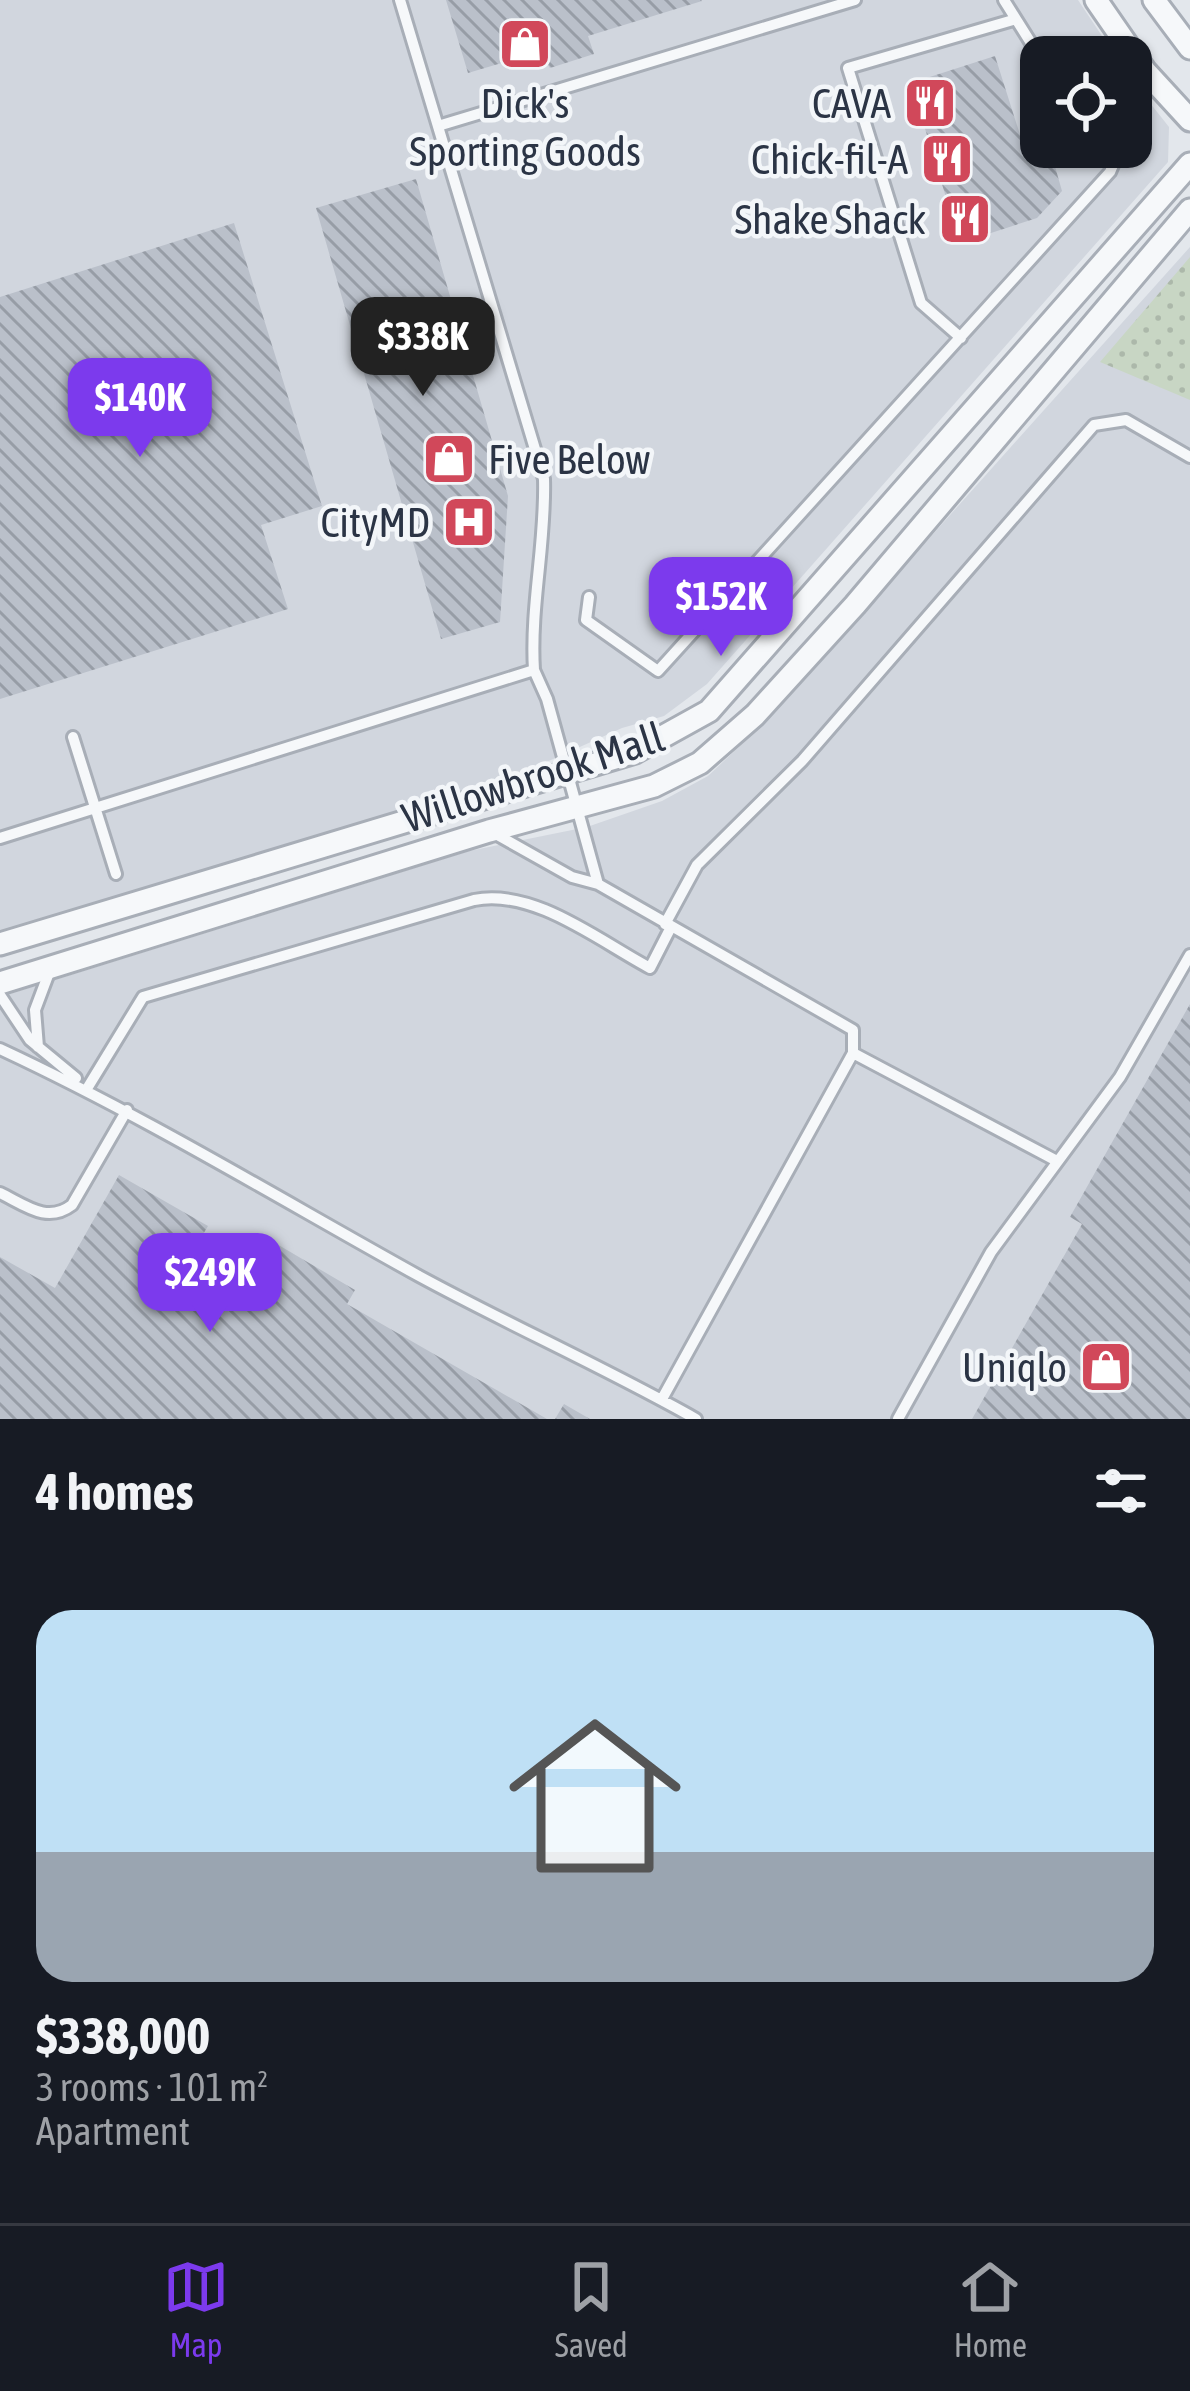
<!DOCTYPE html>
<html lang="en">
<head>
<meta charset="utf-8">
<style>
	:root { --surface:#171b24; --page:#242831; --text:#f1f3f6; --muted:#9ea1a6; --line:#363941; --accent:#7c3aed }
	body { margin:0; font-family:"Asap Condensed",sans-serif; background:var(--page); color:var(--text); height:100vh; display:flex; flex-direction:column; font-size:45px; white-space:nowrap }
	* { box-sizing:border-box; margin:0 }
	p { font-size:39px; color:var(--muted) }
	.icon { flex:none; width:66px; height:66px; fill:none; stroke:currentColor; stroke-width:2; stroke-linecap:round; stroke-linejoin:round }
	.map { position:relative; height:1419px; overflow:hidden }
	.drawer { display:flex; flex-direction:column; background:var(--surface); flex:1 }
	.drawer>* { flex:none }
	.tools { position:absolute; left:1020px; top:36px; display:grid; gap:24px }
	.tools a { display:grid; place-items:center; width:132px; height:132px; border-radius:24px; background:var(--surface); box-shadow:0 3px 9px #0004; font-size:60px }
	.price { position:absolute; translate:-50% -102px; padding:0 27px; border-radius:24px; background:var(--accent); color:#fff; font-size:39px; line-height:78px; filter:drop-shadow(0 3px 6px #0008) }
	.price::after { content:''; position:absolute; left:50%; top:72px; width:36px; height:27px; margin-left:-18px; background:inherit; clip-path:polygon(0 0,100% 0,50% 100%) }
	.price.current { background:#222; color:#fff }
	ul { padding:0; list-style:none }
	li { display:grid; align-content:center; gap:24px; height:636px; padding:0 36px }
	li+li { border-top:3px solid var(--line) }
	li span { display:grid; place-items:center; height:372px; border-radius:36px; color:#555 }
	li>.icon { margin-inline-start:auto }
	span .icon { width:216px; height:216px; fill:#fffc; stroke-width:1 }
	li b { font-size:51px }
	h2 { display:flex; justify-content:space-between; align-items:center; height:144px; padding:0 36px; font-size:51px }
	.dock { display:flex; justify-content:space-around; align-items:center; height:168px; border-top:3px solid var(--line); background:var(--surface); font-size:33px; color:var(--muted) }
	.dock a { display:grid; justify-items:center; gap:6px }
	.dock .current { color:var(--accent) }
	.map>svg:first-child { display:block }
</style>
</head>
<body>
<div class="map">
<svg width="1190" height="1419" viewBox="0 0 1190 1419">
	<defs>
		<pattern id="grass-dots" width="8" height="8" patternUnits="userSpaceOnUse" patternTransform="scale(3)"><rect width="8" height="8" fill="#c8d6c4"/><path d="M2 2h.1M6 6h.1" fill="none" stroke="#acb8aa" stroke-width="1.8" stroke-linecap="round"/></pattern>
		<pattern id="building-back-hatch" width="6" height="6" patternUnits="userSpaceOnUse" patternTransform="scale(3)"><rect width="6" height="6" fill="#bac0ca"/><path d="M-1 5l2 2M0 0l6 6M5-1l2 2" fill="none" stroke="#979da6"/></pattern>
	</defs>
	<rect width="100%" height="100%" fill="#e3e7ec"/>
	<!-- built -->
	<path fill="#d1d6de" d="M0 0H1078L1116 57H1041V147H1131V79L1169 127 1168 162 707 684 664 716 622 728 522 773 0 937Z
		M1190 247V1419H0V997L469 851 587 827 662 801 708 776 762 725Z"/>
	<!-- grass -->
	<path fill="url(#grass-dots)" d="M1190 257V400L1100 362Z"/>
	<!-- building -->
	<path fill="url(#building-back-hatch)" d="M446 0H701L702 1 588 36 594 54 550 68 539 52 468 73Z
		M995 56 1029 163 1052 156 1062 191 1037 218 960 243 911 83Z
		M416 179 508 496 500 622 441 639 316 208Z
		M234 223 322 506 261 525 288 609 0 699V297Z
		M1190 1004V1419H972L1082 1224 1070 1217Z
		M119 1175 208 1226 199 1241 218 1252 224 1239 235 1237 263 1253 270 1240 355 1290 347 1304 547 1419H0V1257L55 1288Z
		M564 1404 590 1419H555Z"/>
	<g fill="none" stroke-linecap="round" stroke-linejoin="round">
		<!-- lane casing -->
		<g stroke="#a8aeb7" stroke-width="16">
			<path id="lane" d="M400 0 544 479C546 543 530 606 534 670
				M1004 0 1041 59
				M438 126 855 0
				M961 338 921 303 848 68 1013 20
				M589 597 586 620 658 671 1110 172 1113 165 1103 147
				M73 737 116 874
				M492 832 572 877 598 884
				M0 838 534 670 547 699 598 884 853 1030V1053L1055 1160
				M665 924 697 865 802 761 1094 425 1126 420 1190 457
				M0 995 30 1040 76 1078
				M38 1047 35 1010 50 970
				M0 1049C144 1116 280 1199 419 1276 511 1326 606 1368 696 1419
				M88 1087 143 997 474 900C534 888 599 941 650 968L671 927
				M0 1193C25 1205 47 1224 72 1205L127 1110
				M662 1399 853 1053
				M898 1419 991 1252 1120 1077 1190 955"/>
		</g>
		<!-- street casing -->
		<g stroke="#a8aeb7" stroke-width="27">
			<path id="street" d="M1096 0 1145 71 1190 120
				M1154 0 1190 48
				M0 944 635 752 709 711 1190 164
				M0 983 489 831 654 786 700 763 755 715 855 605 1190 210"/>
		</g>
		<!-- lane -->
		<use href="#lane" stroke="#f6f8fa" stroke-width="10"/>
		<!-- street -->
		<use href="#street" stroke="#f6f8fa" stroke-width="21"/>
	</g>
	<!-- icons -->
	<defs>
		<g id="shop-square" transform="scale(2.7)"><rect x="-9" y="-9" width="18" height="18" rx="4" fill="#d1485a" stroke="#f3f6f9"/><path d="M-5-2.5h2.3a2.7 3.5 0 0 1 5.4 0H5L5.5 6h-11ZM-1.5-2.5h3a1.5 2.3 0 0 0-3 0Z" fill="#fff"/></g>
		<g id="restaurant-square" transform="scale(2.7)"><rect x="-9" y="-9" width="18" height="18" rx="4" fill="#d1485a" stroke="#f3f6f9"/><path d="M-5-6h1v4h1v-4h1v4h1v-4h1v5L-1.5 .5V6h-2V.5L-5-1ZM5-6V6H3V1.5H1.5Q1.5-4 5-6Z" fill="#fff"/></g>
		<g id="hospital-square" transform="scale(2.7)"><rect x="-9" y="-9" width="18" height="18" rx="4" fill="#d1485a" stroke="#f3f6f9"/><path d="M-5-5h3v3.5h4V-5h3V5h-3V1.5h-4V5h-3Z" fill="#fff"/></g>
	</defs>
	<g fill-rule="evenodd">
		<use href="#shop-square" x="525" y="44"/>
		<use href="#restaurant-square" x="930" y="103"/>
		<use href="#restaurant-square" x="947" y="159"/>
		<use href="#restaurant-square" x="965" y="219"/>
		<use href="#shop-square" x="449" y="459"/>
		<use href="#hospital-square" x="469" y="522"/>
		<use href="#shop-square" x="1106" y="1367"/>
	</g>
	<g text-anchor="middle" stroke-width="9" stroke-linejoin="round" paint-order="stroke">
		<!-- poi labels -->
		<g font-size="42" fill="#2b3445" stroke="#f3f6f9" text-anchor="end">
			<text x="525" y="118" text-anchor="middle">Dick's<tspan x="525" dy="48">Sporting Goods</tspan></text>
			<text x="891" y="118">CAVA</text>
			<text x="908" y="174">Chick-fil-A</text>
			<text x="926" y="234">Shake Shack</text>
			<text x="488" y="474" text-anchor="start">Five Below</text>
			<text x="430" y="537">CityMD</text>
			<text x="1067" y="1382">Uniqlo</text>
		</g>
		<!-- street labels -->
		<g font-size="42" fill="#2b3445" stroke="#f3f6f9">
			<text transform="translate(533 777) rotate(-18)" y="15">Willowbrook Mall</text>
		</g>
	</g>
</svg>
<div class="tools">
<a><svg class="icon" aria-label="locate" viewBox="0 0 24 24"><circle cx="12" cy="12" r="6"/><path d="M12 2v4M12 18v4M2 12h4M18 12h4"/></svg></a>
</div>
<b class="price current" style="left:423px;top:399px">$338K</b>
<b class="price" style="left:140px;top:460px">$140K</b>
<b class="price" style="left:721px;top:659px">$152K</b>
<b class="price" style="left:210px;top:1335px">$249K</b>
</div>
<section class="drawer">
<h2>4 homes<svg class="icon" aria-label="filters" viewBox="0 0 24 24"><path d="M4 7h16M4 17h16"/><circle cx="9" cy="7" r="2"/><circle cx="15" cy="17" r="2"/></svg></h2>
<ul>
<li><span style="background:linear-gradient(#bfe0f5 65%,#9aa5b1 0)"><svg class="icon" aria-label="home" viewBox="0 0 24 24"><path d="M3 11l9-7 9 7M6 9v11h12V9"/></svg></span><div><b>$338,000</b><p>3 rooms · 101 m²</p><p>Apartment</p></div></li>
</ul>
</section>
<nav class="dock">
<a class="current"><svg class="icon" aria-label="map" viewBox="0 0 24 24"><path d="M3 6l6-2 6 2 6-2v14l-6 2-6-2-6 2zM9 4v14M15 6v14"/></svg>Map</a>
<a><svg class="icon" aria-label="saved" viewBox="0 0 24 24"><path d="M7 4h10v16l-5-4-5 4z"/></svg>Saved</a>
<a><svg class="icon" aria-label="home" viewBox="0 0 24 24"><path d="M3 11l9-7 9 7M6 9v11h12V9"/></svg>Home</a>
</nav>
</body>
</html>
